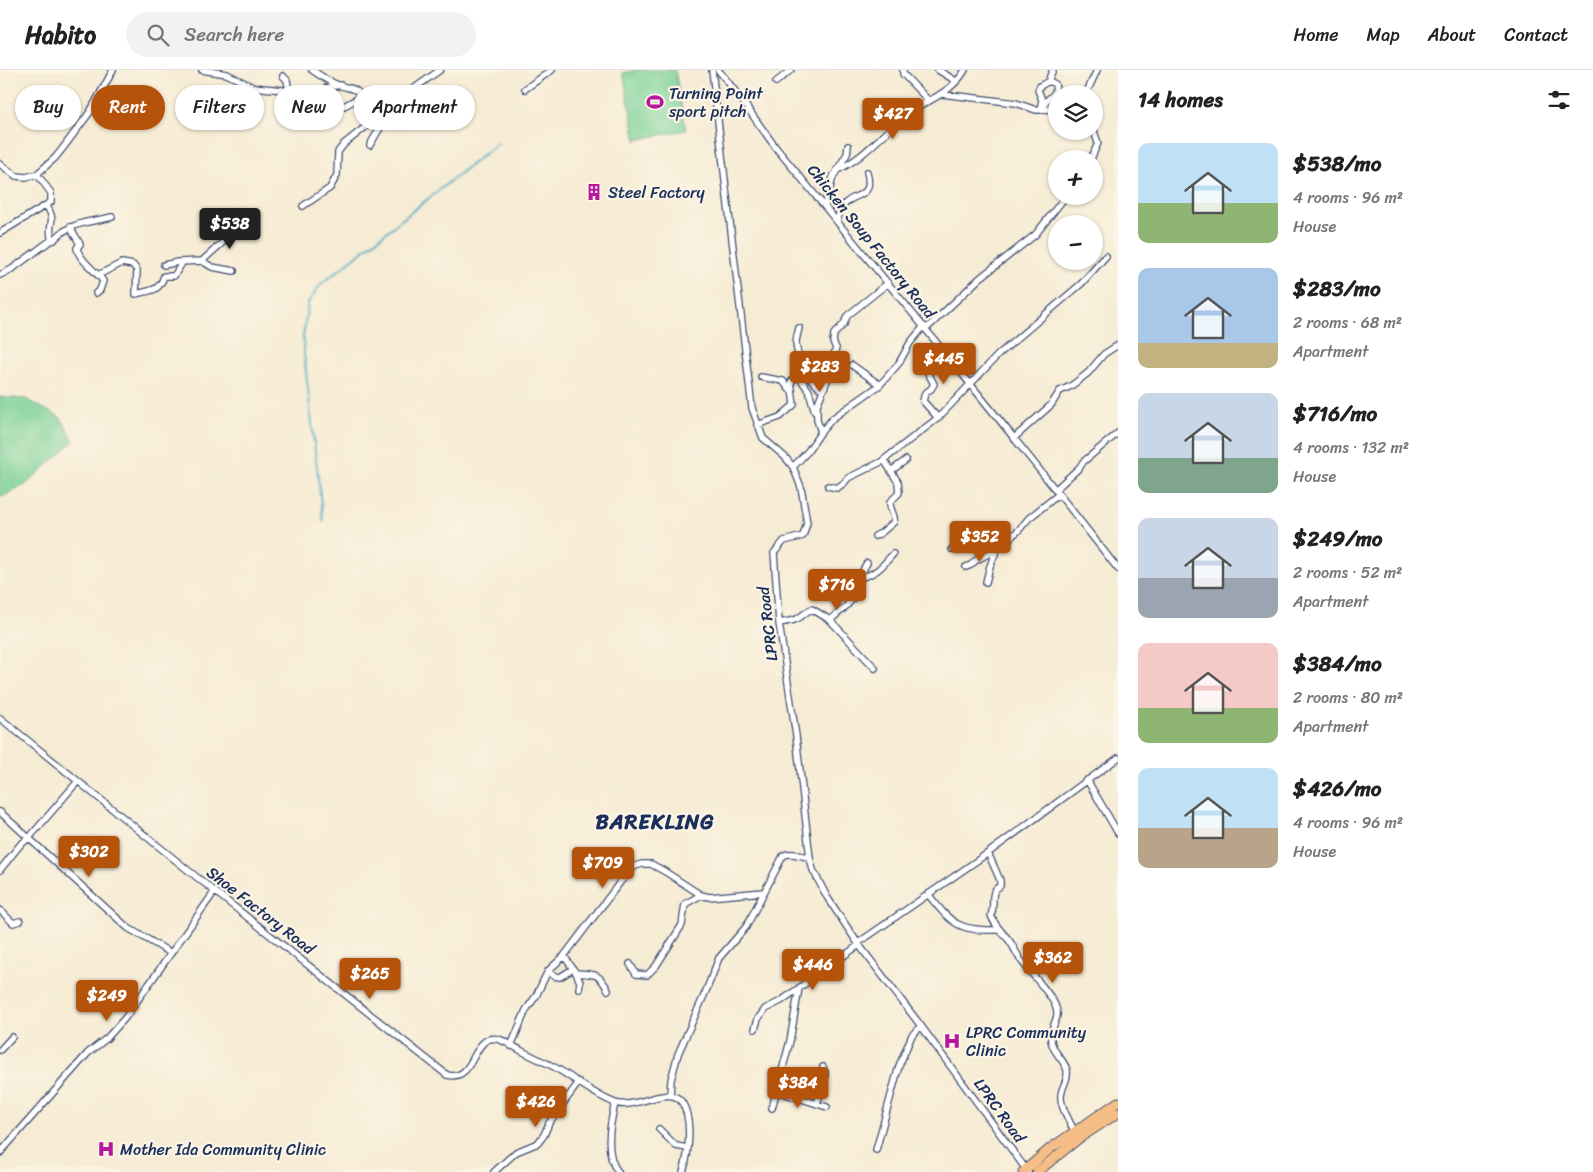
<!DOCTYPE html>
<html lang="en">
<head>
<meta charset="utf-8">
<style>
	:root { --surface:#fff; --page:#f2f2f2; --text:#222; --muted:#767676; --line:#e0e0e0; --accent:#b45309 }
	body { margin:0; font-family:Sriracha,sans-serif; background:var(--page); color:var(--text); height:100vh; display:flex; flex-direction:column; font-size:19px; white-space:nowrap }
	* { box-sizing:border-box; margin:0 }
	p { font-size:16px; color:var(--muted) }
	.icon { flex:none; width:28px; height:28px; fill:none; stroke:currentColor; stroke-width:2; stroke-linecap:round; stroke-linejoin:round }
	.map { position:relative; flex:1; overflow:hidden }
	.drawer { display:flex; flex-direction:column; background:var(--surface); width:475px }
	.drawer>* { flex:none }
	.guide { position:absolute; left:15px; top:15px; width:475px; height:45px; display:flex; gap:10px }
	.buttons { position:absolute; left:1048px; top:15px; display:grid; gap:10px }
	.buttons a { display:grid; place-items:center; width:55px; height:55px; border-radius:50%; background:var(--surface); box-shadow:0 1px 4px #0004; font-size:25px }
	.price { position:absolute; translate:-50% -42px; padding:0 11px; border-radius:5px; background:var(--accent); color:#fff; font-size:16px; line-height:32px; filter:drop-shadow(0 1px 2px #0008) }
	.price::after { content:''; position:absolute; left:50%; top:30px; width:15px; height:11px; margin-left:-8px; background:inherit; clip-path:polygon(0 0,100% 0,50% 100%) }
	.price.active { background:#222; color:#fff }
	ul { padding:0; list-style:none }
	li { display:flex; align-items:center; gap:15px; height:125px; padding:0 20px }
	li span { display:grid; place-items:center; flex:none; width:140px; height:100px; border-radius:10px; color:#555 }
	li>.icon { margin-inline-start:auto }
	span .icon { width:60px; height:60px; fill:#fffc; stroke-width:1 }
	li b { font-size:21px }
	h2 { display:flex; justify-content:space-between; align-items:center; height:60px; padding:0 20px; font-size:21px }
	.tag { padding:0 18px; border-radius:22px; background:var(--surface); box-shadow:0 1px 4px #0004; font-size:18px; line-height:45px }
	.tag.active { background:var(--accent); color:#fff }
	header { display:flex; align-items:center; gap:30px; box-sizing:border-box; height:70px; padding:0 25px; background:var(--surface); border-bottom:1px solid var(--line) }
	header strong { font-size:24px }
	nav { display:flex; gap:28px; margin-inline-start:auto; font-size:18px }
	.search { width:350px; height:45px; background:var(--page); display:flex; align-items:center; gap:12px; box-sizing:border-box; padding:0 18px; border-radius:28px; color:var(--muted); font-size:19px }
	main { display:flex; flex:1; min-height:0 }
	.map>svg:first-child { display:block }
</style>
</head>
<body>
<header>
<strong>Habito</strong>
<div class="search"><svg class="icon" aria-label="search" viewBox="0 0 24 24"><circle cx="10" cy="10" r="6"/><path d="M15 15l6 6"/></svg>Search here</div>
<nav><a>Home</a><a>Map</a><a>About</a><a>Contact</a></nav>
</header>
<main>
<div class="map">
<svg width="1118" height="1102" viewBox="0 0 1118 1102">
	<rect width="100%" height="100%" fill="#fcf5e5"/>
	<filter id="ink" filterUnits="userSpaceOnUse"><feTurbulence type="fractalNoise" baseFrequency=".02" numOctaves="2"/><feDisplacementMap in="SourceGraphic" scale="10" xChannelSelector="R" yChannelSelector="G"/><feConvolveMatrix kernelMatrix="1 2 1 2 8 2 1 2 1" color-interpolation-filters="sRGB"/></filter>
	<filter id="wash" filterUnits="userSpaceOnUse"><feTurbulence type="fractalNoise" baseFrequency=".0096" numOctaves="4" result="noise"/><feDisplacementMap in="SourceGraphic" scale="20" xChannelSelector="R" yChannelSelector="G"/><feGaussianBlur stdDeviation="1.12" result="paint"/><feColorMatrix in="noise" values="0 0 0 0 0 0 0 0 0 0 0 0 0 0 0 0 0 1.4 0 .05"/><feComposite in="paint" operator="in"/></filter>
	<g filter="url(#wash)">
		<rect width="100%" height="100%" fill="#f6ebd3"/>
		<!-- green -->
		<path fill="#77d095" stroke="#49807a" d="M638 0H675L686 60 636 70 623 3Z
			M0 327 26 329 61 348 74 371 25 415 0 428Z"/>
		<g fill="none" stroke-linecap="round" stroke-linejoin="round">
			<!-- stream -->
			<path stroke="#45a9c5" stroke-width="2" d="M323 451 304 284 303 267 308 233 320 215 498 73"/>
		</g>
	</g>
	<g filter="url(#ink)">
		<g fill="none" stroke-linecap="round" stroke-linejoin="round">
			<!-- minor casing -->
			<g stroke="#3c4b70" stroke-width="8">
				<path id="minor" d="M202 0 227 4 253 17 283 20 300 26 328 32H335L344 36 366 24 389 35 395 32
					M312 0C321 6 330 13 341 16 348 18 353 17 359 23V27
					M712 0 752 338 763 368 785 387 793 397 801 417 807 453 803 466 784 471 774 483 779 553 796 666 810 788 813 800 827 827 859 875 921 956 1028 1102
					M718 0C740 25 757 53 777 79 892 218 1007 357 1118 499
					M903 0V4L929 31
					M938 0 956 11
					M283 6 287 10 289 22
					M776 12 791 0
					M326 18 340 15
					M525 19 552 0
					M942 24 1016 33 1036 40 1046 39 1056 40
					M1086 24 1097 0
					M1043 36C1047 26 1058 27 1055 14L1049 11
					M1040 40 1042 30 1038 20 1040 16 1049 11 1050 6 1053 0
					M370 75 395 32 440 0
					M1091 89 1098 73 1094 61
					M0 94 16 106 26 107 37 104 55 88 63 78 90 42 113 0
					M837 100C862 89 880 67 901 49 921 32 951 25 965 0
					M46 135C57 152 48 151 51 167L54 170C69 152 91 152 112 147
					M303 136 330 118 337 105 338 82 344 74 393 35
					M825 136 833 107 847 84 848 76
					M837 151C839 145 840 139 844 135 855 121 874 130 867 102
					M70 157 80 174 77 178C78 189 96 201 103 211L100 220 96 223
					M0 163 51 132V123L37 104
					M202 191 232 164 236 154
					M164 195 178 192 202 191 212 197 234 201
					M0 205 12 199 50 171 54 170
					M98 205 122 193 133 195 137 200 136 224C151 220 159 222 164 206H174L182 193
					M799 258C798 262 796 269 796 273 797 290 810 312 823 320
					M926 259 980 208 1035 165 1066 126
					M920 288 934 314 931 319 925 323 923 331 938 348
					M852 295 880 315
					M797 304 809 321 815 342
					M761 307 783 311 789 319H791
					M757 355 780 347 794 335 791 312C796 307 798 302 803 298
					M821 362 833 348 880 315 899 293 910 273 924 256
					M1014 368 1051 335 1060 321 1071 316 1088 303 1104 284 1118 275
					M793 397 808 381 821 362 817 350V335L834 294V285L836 278 833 272 834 264 844 254 847 246 888 213
					M891 401 906 390
					M828 416 837 418 844 413 848 408 881 392 938 348 999 284 1081 214 1106 186
					M1055 420 1080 397 1083 392 1118 363
					M875 466 881 463 894 452C896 445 889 440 890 432L899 423 898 412 884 390
					M952 479 984 475 997 479 990 496 986 512
					M966 497 971 495 975 491 997 479 1018 461 1029 448 1058 425
					M861 507C876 505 884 494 893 484
					M830 550C841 541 852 533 857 520 861 511 861 501 867 493
					M779 553C785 552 792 551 797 549 803 546 806 541 812 539L830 550 875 598
					M0 648 189 801 447 1005C477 1012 471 963 498 969 506 971 514 977 522 981 533 987 545 992 556 998 575 1009 594 1025 615 1033 634 1040 669 1015 681 1031 693 1047 689 1084 683 1102
					M1087 710 1118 763
					M0 742 128 858 171 883
					M988 783 1000 810V816C988 822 996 835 991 845 994 855 1001 861 1008 869 1013 875 1016 883 1020 889 1030 903 1048 920 1055 935 1062 950 1049 955 1051 970 1052 982 1064 989 1067 1000 1069 1010 1061 1017 1061 1026 1060 1037 1070 1051 1074 1061
					M0 800 20 775 29 768 78 711
					M928 824C952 855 959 861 999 860
					M0 840 13 853 20 851
					M858 873 988 783 1118 688
					M564 886 576 903C595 904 599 903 608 920
					M630 894 636 904 647 905 656 896 682 855 685 834 701 825
					M548 901 554 906 560 907 573 899
					M576 903 580 912 579 919
					M755 959 758 949 765 939 781 931 859 875
					M511 976 526 940 536 926 548 901 564 886 621 811 635 796 642 794H651L664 801 701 825 709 827 763 822
					M0 980 12 967
					M776 1021 827 1037
					M670 1025 671 1010 678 984 706 921 719 888 746 857 783 786C790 781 802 786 810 788
					M615 1033C610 1054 604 1084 618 1102
					M817 1034 825 1007V1002L823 997
					M772 1038 790 971 799 918
					M659 1059 676 1076 687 1078
					M876 1080 899 996 912 965 921 956
					M0 1083 88 983 107 968 125 948 215 821
					M494 1102 516 1082 538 1073 544 1065 549 1053 579 1012"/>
			</g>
			<!-- primary casing -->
			<g stroke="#3c4b70" stroke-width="11">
				<path id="primary" d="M1023 1102 1051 1078 1118 1032
					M1037 1102 1078 1069 1118 1043"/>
			</g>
			<!-- minor -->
			<use href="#minor" stroke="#fff" stroke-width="5.5"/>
			<!-- primary -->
			<use href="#primary" stroke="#f6be87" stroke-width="9"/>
		</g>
	</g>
	<!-- icons -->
	<defs>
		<g id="stadium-bare" transform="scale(1.35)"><path d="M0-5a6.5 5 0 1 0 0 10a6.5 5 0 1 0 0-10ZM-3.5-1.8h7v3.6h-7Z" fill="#b5179e" stroke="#fcf5e5" stroke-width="2.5" paint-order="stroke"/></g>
		<g id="building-bare" transform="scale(1.35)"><path d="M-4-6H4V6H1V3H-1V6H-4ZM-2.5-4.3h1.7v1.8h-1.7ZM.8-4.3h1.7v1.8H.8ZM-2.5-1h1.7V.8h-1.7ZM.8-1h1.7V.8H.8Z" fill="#b5179e" stroke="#fcf5e5" stroke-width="2.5" paint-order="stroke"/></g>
		<g id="hospital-bare" transform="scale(1.35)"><path d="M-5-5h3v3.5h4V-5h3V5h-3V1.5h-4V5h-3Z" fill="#b5179e" stroke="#fcf5e5" stroke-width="2.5" paint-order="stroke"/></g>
	</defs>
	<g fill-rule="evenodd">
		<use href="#stadium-bare" x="655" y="32"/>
		<use href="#building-bare" x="594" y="122"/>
		<use href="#hospital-bare" x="952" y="971"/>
		<use href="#hospital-bare" x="106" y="1079"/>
	</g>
	<g text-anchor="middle" stroke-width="4.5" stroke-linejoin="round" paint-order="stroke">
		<!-- poi labels -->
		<g font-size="16" fill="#1b2f5e" stroke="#fcf5e5" text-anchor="start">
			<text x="669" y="29">Turning Point<tspan x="669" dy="18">sport pitch</tspan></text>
			<text x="608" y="128">Steel Factory</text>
			<text x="966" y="968">LPRC Community<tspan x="966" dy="18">Clinic</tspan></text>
			<text x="120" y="1085">Mother Ida Community Clinic</text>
		</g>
		<!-- street labels -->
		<g font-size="16" fill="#1b2f5e" stroke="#fcf5e5">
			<text transform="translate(872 171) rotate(51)" y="6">Chicken Soup Factory Road</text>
			<text transform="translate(767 554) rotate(-97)" y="6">LPRC Road</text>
			<text transform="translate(261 840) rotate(38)" y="6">Shoe Factory Road</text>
			<text transform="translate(1000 1040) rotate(54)" y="6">LPRC Road</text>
		</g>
		<!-- district labels -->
		<g font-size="21" font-weight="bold" letter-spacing="1" fill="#1b2f5e" stroke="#fcf5e5">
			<text x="655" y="759">BAREKLING</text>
		</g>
	</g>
</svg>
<div class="buttons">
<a><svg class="icon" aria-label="layers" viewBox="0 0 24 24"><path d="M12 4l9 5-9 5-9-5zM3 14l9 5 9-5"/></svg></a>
<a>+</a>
<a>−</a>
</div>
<b class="price" style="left:893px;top:70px">$427</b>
<b class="price active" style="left:230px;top:180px">$538</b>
<b class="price" style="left:944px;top:315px">$445</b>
<b class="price" style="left:820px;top:323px">$283</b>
<b class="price" style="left:980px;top:493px">$352</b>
<b class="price" style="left:837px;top:541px">$716</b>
<b class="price" style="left:89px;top:808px">$302</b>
<b class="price" style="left:603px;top:819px">$709</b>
<b class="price" style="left:1053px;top:914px">$362</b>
<b class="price" style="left:813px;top:921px">$446</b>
<b class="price" style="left:370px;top:930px">$265</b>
<b class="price" style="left:107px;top:952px">$249</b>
<b class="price" style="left:798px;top:1039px">$384</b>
<b class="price" style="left:536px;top:1058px">$426</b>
<div class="guide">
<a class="tag">Buy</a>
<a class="tag active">Rent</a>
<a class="tag">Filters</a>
<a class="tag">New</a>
<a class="tag">Apartment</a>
</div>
</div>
<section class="drawer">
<h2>14 homes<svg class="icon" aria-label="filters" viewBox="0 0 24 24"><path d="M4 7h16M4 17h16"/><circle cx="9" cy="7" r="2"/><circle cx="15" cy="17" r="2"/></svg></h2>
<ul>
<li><span style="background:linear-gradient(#bfe0f5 60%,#8fb573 0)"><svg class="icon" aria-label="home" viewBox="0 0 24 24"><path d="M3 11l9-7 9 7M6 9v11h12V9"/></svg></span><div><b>$538/mo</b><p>4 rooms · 96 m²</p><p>House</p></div></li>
<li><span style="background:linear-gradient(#a9c7e8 75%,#c2b280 0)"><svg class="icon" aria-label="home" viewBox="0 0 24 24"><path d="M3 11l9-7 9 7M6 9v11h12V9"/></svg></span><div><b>$283/mo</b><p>2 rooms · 68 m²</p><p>Apartment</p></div></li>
<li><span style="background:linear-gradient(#c9d6e8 65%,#7fa58c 0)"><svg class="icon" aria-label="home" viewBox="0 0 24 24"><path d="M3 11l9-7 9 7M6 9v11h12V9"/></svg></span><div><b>$716/mo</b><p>4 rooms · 132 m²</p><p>House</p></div></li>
<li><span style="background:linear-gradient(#c9d6e8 60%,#9aa5b1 0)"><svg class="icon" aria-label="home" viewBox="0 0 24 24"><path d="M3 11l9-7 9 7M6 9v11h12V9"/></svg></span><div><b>$249/mo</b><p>2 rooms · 52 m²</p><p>Apartment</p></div></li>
<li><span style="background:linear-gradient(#f6c9c9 65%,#8fb573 0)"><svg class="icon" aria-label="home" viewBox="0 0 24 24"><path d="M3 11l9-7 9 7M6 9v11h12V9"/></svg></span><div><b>$384/mo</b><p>2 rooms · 80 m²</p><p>Apartment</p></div></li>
<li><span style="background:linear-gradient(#bfe0f5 60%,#b9a48a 0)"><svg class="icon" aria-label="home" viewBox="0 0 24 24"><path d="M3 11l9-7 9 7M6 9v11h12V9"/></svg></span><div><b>$426/mo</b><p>4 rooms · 96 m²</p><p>House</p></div></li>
</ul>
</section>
</main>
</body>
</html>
